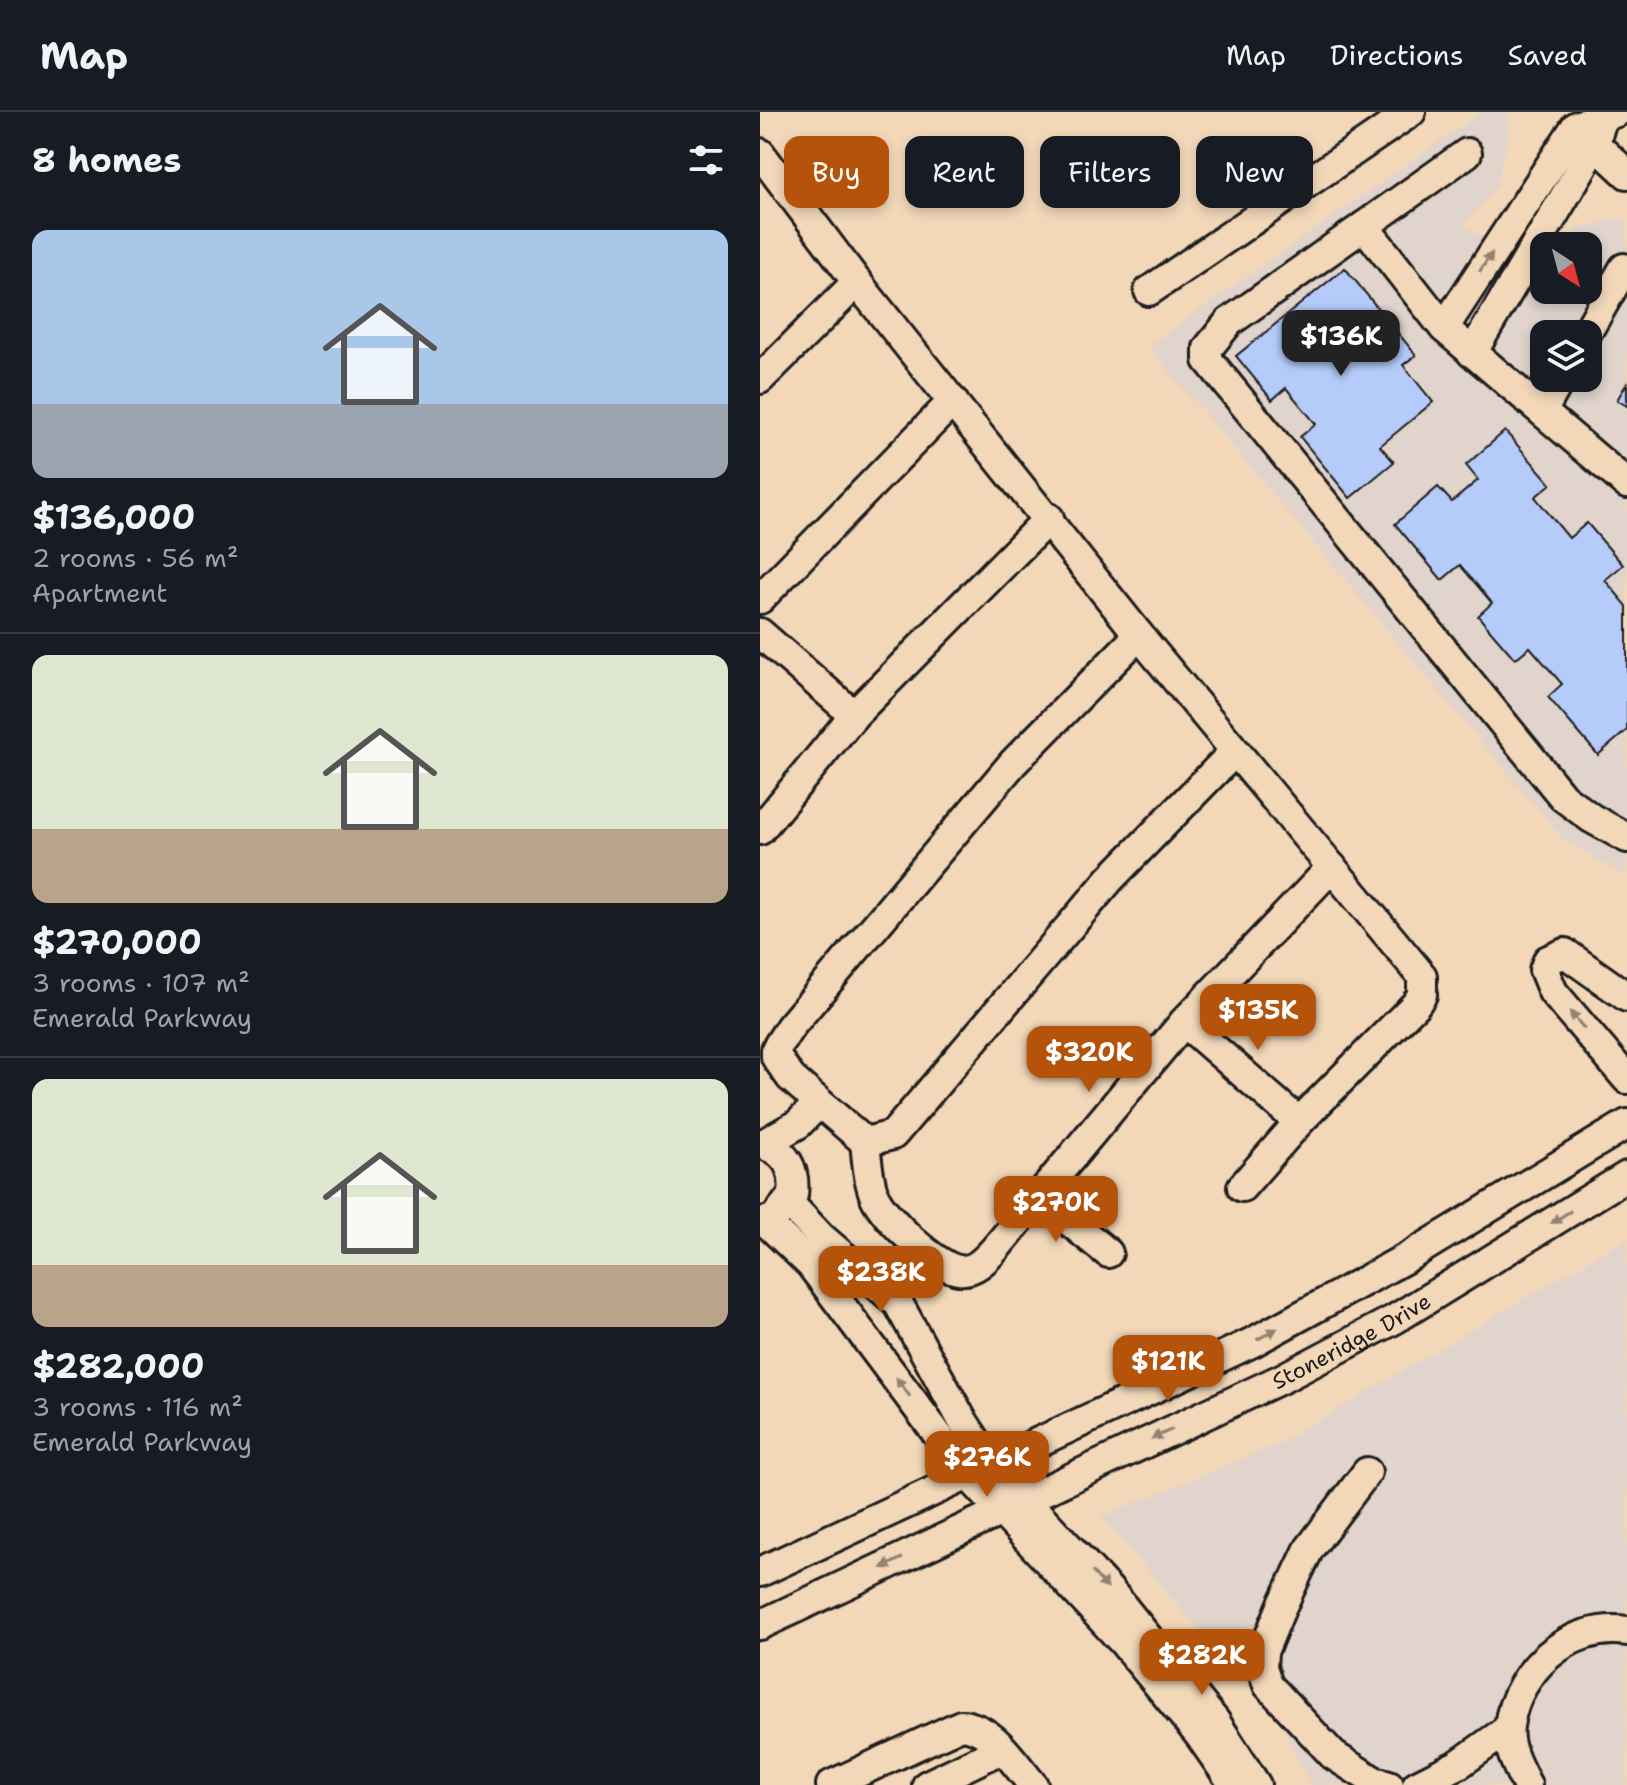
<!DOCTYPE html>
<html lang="en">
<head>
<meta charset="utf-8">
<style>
	:root { --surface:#171b24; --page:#242831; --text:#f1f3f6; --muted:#9ea1a6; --line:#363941; --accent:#b45309 }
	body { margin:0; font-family:"Shantell Sans",sans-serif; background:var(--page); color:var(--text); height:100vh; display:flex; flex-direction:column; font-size:30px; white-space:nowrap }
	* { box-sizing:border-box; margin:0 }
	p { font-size:26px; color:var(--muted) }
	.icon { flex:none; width:44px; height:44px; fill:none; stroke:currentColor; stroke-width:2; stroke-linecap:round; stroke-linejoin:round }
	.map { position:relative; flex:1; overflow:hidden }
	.drawer { display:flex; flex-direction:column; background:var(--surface); width:760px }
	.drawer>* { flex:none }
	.banner { position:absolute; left:24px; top:24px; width:722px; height:72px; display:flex; gap:16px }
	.needle { width:52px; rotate:144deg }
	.tools { position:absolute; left:770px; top:120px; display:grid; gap:16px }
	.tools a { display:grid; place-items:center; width:72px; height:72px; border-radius:16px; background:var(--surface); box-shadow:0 4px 12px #0003; font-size:40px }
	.price { position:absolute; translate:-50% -68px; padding:0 18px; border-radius:16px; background:var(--accent); color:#fff; font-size:26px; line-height:52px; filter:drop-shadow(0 2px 4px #0008) }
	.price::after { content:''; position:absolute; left:50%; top:48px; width:24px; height:18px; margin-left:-12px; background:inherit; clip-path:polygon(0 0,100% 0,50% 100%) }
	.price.active { background:#222; color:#fff }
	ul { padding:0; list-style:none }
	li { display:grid; align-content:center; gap:16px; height:424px; padding:0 32px }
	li+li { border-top:2px solid var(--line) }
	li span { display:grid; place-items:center; height:248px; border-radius:16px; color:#555 }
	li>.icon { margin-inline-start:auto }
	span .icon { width:144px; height:144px; fill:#fffc; stroke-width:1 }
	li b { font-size:34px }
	h2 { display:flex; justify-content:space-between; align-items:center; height:96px; padding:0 32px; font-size:34px }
	.chip { padding:0 28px; border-radius:16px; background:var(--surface); box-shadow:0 4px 12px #0003; font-size:28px; line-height:72px }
	.chip.active { background:var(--accent); color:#fff }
	header { display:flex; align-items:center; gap:48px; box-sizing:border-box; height:112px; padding:0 40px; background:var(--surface); border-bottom:2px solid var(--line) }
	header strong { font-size:38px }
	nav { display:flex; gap:44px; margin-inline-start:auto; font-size:28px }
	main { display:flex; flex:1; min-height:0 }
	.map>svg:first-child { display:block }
</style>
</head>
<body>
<header>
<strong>Map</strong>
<nav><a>Map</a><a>Directions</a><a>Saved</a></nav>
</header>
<main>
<section class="drawer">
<h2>8 homes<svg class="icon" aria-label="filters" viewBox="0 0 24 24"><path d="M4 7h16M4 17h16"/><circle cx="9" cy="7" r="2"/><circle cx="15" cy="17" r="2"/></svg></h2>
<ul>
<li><span style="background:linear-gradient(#a9c7e8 70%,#9aa5b1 0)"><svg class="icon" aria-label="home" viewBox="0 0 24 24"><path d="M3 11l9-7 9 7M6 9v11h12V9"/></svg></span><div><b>$136,000</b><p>2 rooms · 56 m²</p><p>Apartment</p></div></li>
<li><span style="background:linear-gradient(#dfe7d0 70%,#b9a48a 0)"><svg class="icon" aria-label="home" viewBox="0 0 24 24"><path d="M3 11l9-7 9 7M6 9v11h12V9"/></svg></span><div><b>$270,000</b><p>3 rooms · 107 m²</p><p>Emerald Parkway</p></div></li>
<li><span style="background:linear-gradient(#dfe7d0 75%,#b9a48a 0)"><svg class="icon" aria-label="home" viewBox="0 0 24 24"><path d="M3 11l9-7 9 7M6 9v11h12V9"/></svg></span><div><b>$282,000</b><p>3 rooms · 116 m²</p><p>Emerald Parkway</p></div></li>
</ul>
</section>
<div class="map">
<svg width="867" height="1673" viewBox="0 0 867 1673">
	<rect width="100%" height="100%" fill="#f2d8b9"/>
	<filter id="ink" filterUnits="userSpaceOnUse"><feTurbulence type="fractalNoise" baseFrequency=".0125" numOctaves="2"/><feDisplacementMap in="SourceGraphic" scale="16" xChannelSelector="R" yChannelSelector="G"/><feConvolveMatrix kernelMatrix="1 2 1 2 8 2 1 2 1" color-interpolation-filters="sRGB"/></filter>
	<g filter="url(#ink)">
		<!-- built -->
		<path fill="#e0d4cd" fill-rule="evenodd" d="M721 0H748V23L737 74 703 114 784 159V178H828V134H804L818 116 862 106 867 109V765L804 728 388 234ZM784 222H828V266H784Z
			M867 1126V1673H551L518 1608 341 1405 519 1332Z"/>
		<!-- building -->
		<path fill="#b5ccfb" stroke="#1c1c1c" stroke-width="2" d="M585 156 656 243 643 253 673 290 620 334 634 350 590 386 540 325 556 312 526 276 512 288 476 244Z
			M867 271V294L857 288Z
			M745 319 791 372 775 385 809 426 827 411 863 453 845 468 867 494V618L838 643 788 585 802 572 770 535 755 547 718 504 732 491 700 453 682 468 635 412 678 375 692 390 718 368 706 353Z"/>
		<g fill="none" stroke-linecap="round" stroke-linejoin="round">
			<!-- minor casing -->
			<g stroke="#1c1c1c" stroke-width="34">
				<g id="minor">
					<path d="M824 22 867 62"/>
					<path d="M0 41 97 170 379 523 662 864V883L656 892 539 1010 482 1075"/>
					<path d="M707 41 469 210 448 236V248L803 685 831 706 867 726"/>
					<path d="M604 114 684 216 867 372"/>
					<path d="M389 179 651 0"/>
					<path d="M684 216 816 14 857 0"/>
					<path d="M826 222 864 156"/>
					<path d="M712 241 834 35 842 7"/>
					<path d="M0 267 97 170"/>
					<path d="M783 298 801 266"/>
					<path d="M0 487 193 289"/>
					<path d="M0 521 94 603"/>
					<path d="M379 523 253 651 30 915 16 937V945L31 966 105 1030 133 1023 350 767 475 639"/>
					<path d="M0 718 94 603 289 406"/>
					<path d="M867 885 805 841 788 848 784 858 793 880 867 967"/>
					<path d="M424 910 539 1010"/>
					<path d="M105 1030C107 1048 108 1069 115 1085 124 1105 177 1156 199 1158 214 1160 225 1148 235 1137L424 910 572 755"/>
					<path d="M0 1032C26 1038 36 1057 33 1083L16 1104"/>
					<path d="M3 1032 38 1012 58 992"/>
					<path d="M277 1083 348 1141"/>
					<path d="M29 1091 62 1126 138 1191 201 1306 231 1352 352 1481 455 1609 496 1673"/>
					<path d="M5 1109 51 1153 207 1362 363 1530 440 1624 474 1673"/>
					<path d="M607 1360 549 1437 522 1494 503 1540 502 1555 508 1573 573 1643 614 1669 629 1673"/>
					<path d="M0 1460 493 1230 648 1145 867 1012"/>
					<path id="s1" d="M0 1513 523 1266 635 1207 867 1064"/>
					<path d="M71 1673 201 1613C233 1615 253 1650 273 1673"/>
					<path d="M167 1673 242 1637"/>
					<path d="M657 1673 699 1652 748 1617"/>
					<path d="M767 1673C758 1656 746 1634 749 1614 756 1559 810 1510 867 1519"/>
				</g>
			</g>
			<!-- minor -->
			<use href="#minor" stroke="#f2d8b9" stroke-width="28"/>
		</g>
		<!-- one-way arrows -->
		<defs><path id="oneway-solid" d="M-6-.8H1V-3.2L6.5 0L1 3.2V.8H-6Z" transform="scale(2)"/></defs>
		<g fill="#928372">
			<use href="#oneway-solid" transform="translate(726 150) rotate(-56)"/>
			<use href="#oneway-solid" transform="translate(817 908) rotate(-130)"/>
			<use href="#oneway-solid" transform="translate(801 1105) rotate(148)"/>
			<use href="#oneway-solid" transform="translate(507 1222) rotate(-29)"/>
			<use href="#oneway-solid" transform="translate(143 1275) rotate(-126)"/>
			<use href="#oneway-solid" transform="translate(402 1322) rotate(155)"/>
			<use href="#oneway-solid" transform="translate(132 1451) rotate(154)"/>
			<use href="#oneway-solid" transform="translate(340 1468) rotate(47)"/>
		</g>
	</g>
	<g text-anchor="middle" stroke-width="7" stroke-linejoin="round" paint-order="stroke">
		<!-- street labels -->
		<g font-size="22" fill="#1c1c1c" stroke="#f2d8b9">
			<text dy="8" stroke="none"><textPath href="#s1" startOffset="656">Stoneridge Drive</textPath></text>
		</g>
	</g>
</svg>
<div class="tools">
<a><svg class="needle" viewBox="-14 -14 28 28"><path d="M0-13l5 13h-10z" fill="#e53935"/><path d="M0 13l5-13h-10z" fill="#9ea1a6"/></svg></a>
<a><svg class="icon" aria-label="layers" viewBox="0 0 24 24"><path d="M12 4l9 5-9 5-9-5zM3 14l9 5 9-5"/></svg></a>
</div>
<b class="price active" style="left:581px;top:266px">$136K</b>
<b class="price" style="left:498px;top:940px">$135K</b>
<b class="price" style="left:329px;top:982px">$320K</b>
<b class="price" style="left:296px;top:1132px">$270K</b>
<b class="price" style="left:121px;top:1202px">$238K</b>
<b class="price" style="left:408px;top:1291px">$121K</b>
<b class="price" style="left:227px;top:1387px">$276K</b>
<b class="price" style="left:442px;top:1585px">$282K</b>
<div class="banner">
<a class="chip active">Buy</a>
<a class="chip">Rent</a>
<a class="chip">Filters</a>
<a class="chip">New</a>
</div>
</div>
</main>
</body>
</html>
